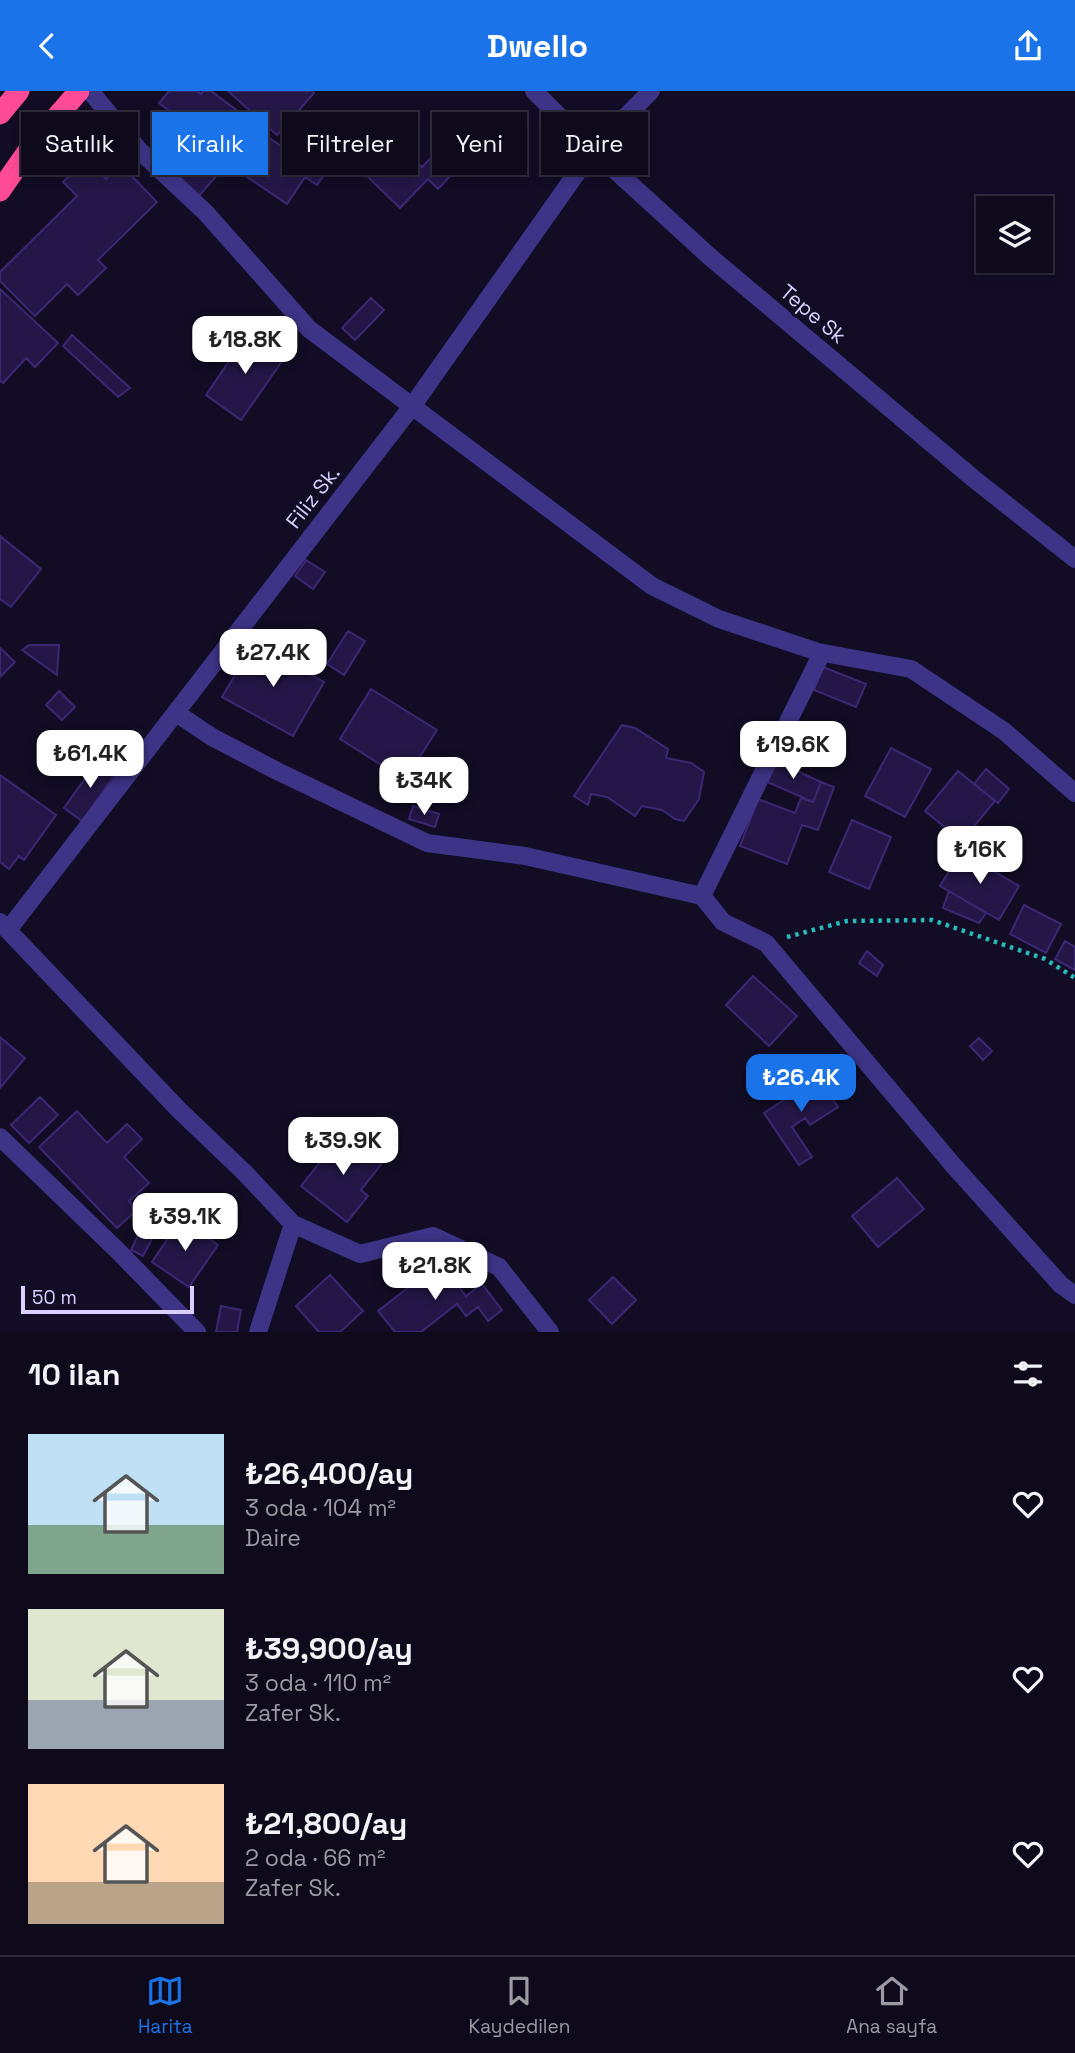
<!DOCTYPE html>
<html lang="tr">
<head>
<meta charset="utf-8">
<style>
	:root { --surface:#0e0a1c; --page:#1c1829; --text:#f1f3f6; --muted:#9b9aa3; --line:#2e2b3b; --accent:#1a73e8 }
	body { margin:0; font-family:"Space Grotesk",sans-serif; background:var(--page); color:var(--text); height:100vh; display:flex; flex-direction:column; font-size:26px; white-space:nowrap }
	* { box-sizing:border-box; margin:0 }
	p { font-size:23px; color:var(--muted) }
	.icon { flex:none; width:38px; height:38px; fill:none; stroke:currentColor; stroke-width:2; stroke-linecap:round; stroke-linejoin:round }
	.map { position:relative; height:1241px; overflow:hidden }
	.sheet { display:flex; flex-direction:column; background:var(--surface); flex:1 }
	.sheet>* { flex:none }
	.banner { position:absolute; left:21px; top:21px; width:700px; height:63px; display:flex; gap:14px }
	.tools { position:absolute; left:976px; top:105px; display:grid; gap:14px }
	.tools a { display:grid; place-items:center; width:77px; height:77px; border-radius:0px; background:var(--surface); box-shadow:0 4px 10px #0003,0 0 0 2px var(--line); font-size:35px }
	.scale { position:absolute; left:21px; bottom:18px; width:173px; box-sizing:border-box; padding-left:7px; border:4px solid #d9d0ff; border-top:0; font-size:19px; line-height:24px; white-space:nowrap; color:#d9d0ff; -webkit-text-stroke:5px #120d25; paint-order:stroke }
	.price { position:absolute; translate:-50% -60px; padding:0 16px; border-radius:14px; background:#fff; color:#222; font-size:23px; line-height:46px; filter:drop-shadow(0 2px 4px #0008) }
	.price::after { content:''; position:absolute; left:50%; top:42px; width:21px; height:16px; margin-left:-10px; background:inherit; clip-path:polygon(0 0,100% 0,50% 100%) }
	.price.current { background:var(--accent); color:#fff }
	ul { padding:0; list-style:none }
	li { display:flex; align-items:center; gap:21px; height:175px; padding:0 28px }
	li span { display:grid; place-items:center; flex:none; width:196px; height:140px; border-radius:0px; color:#555 }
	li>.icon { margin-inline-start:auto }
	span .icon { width:84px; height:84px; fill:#fffc; stroke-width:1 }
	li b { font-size:30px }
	h2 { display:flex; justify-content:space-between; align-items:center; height:84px; padding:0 28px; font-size:30px }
	.pill { padding:0 24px; border-radius:0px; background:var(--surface); box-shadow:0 4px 10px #0003,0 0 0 2px var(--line); font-size:24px; line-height:63px }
	.pill.current { background:var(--accent); color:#fff }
	header { display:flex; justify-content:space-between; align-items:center; height:91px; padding:0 28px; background:var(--accent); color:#fff; font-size:32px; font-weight:700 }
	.tab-bar { display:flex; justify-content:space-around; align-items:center; height:98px; border-top:2px solid var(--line); background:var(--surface); font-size:19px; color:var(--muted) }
	.tab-bar a { display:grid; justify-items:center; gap:4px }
	.tab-bar .current { color:var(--accent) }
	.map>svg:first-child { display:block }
</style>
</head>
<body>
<header><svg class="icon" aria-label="back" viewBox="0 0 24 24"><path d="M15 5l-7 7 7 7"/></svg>Dwello<svg class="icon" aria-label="share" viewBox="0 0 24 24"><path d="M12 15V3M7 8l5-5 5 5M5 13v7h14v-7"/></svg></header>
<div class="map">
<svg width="1075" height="1241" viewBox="0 0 1075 1241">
	<rect width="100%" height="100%" fill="#120d25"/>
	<!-- building -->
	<path fill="#241747" stroke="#3c2775" stroke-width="2" d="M169 0H197L201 3 203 0H211L251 30 226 63 159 12Z
		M228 0H312L314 2 277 44Z
		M178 32 226 74 197 107 149 64Z
		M106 37 129 57 115 74 89 51 100 39Z
		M262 42 324 84 317 94 305 86 287 113 237 79Z
		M455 42 474 60 438 98 428 88 400 117 365 83 396 51 422 76Z
		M87 68 106 88 121 74 157 111 98 169 106 177 78 204 67 193 35 225 0 190V181L77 105 63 91Z
		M0 198 58 252 35 276 26 267 3 292 0 289Z
		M371 207 384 219 355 249 342 237Z
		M249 241 285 266 241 329 206 304Z
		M72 244 130 297 118 306 63 255Z
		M0 445 41 478 11 516 0 508Z
		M306 469 325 481 313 498 295 485Z
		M348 540 365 550 344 584 327 573Z
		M254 551 324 591 293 645 222 606Z
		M29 554H59L57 584 22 559Z
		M0 557 15 571 0 586Z
		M823 576 866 593 856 616 814 599Z
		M371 598 437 639 405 689 340 648Z
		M59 600 75 616 62 629 46 614Z
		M622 634 635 637 668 658 666 667 691 672 704 681 699 708 684 730 675 728 662 719 642 715 635 725 607 706 591 703 588 714 574 705Z
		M891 657 931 678 905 726 865 705Z
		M98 669 116 682 82 730 64 717Z
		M773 669 821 691 813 711 765 690Z
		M986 678 1009 698 998 712 974 693Z
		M958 680 995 710 962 750 925 720Z
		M0 684 56 724 24 769 19 765 9 778 0 771Z
		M821 691 834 696 818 739 802 734 787 773 740 755 758 708 795 722 801 707 813 711Z
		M413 715 439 723 435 736 409 728Z
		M852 729 891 746 869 798 829 781Z
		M961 761 1019 795 999 829 940 795Z
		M949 800 986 822 979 832 943 817Z
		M1024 814 1061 833 1046 862 1010 843Z
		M1065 850 1075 856V879L1055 868Z
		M867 860 883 874 877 885 859 872Z
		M753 885 797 925 769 955 726 914Z
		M0 946 25 967 0 997Z
		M979 947 992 960 983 969 970 955Z
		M815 982 838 1016 810 1034 805 1027 792 1036 812 1066 799 1074 764 1022 793 1003 790 999Z
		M40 1006 58 1024 29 1052 11 1034Z
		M77 1020 107 1052 127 1033 142 1048 124 1066 149 1092 129 1110 137 1119 117 1137 39 1056Z
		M344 1041 383 1071 361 1099 368 1105 347 1131 301 1095Z
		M897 1087 924 1118 878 1156 852 1125Z
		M181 1128 218 1154 189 1196 152 1171Z
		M140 1140 153 1146 143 1165 131 1159Z
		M440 1172 466 1205 482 1193 502 1219 488 1230 478 1216 466 1225 457 1213 421 1241H395L378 1220Z
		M330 1184 363 1220 340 1241H319L296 1215Z
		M613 1186 636 1209 612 1233 589 1209Z
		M221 1215 241 1219 237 1241H216Z"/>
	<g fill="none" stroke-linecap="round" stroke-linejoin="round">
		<!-- path -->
		<path stroke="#25bdbe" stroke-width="4.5" stroke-dasharray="3.5 5" stroke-linecap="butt" d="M787 846 847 830 932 829 1045 868 1075 887"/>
		<!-- minor -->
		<path stroke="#3d3487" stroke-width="18" d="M90 0 139 59 206 122 309 238 652 495 719 528 818 561 911 578 1004 640 1075 702
			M534 0 593 59 709 165 974 388 1075 468
			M176 622 212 646 277 680 427 752 525 765 702 805 723 831 766 852 953 1074 1061 1194 1075 1204
			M702 805 822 562
			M0 831 179 1019 245 1082 293 1133 360 1163 433 1145 499 1176 550 1241
			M8 839 413 314 593 59 651 0
			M0 1046 118 1160 197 1241
			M258 1241 293 1133"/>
		<!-- highway -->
		<path stroke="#ff4b95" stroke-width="21" d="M0 23 19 0
			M0 100 32 54 79 0"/>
	</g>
	<g text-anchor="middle" stroke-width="7" stroke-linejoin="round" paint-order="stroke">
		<!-- street labels -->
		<g font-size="21" fill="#d9d0ff" stroke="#120d25">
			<text transform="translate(813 223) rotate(40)" y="7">Tepe Sk</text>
			<text transform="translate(313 406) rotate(-52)" y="7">Filiz Sk.</text>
		</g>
	</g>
</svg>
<div class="tools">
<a><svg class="icon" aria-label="layers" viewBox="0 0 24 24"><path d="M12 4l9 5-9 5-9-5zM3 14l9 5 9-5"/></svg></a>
</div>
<div class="scale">50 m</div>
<b class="price" style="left:245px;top:285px">₺18.8K</b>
<b class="price" style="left:273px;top:598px">₺27.4K</b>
<b class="price" style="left:793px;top:690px">₺19.6K</b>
<b class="price" style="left:90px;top:699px">₺61.4K</b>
<b class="price" style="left:424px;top:726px">₺34K</b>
<b class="price" style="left:980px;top:795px">₺16K</b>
<b class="price current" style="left:801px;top:1023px">₺26.4K</b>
<b class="price" style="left:343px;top:1086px">₺39.9K</b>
<b class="price" style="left:185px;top:1162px">₺39.1K</b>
<b class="price" style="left:435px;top:1211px">₺21.8K</b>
<div class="banner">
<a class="pill">Satılık</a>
<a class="pill current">Kiralık</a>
<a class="pill">Filtreler</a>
<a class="pill">Yeni</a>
<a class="pill">Daire</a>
</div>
</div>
<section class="sheet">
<h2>10 ilan<svg class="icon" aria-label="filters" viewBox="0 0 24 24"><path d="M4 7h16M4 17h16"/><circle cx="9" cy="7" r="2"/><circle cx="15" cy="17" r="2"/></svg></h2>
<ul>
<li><span style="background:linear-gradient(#bfe0f5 65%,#7fa58c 0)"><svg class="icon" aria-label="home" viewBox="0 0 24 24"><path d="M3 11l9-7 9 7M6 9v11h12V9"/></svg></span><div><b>₺26,400/ay</b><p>3 oda · 104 m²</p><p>Daire</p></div><svg class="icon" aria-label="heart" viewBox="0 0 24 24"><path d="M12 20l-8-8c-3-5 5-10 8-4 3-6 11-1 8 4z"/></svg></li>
<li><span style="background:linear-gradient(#dfe7d0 65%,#9aa5b1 0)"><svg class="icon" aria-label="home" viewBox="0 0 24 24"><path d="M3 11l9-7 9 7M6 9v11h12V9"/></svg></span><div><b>₺39,900/ay</b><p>3 oda · 110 m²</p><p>Zafer Sk.</p></div><svg class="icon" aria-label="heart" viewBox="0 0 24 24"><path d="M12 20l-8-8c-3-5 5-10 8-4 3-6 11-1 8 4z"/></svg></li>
<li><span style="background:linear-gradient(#ffd9b3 70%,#b9a48a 0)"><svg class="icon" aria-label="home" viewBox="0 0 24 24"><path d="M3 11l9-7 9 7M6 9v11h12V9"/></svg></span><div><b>₺21,800/ay</b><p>2 oda · 66 m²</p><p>Zafer Sk.</p></div><svg class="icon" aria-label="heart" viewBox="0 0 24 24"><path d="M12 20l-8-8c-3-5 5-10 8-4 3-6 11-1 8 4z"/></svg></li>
</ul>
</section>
<nav class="tab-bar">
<a class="current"><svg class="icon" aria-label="map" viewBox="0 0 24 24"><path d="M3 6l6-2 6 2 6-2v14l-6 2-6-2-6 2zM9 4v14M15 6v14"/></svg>Harita</a>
<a><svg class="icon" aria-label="saved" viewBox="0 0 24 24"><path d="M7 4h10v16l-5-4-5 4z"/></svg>Kaydedilen</a>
<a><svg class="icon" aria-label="home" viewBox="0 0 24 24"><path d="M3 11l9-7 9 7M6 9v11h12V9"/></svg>Ana sayfa</a>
</nav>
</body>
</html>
